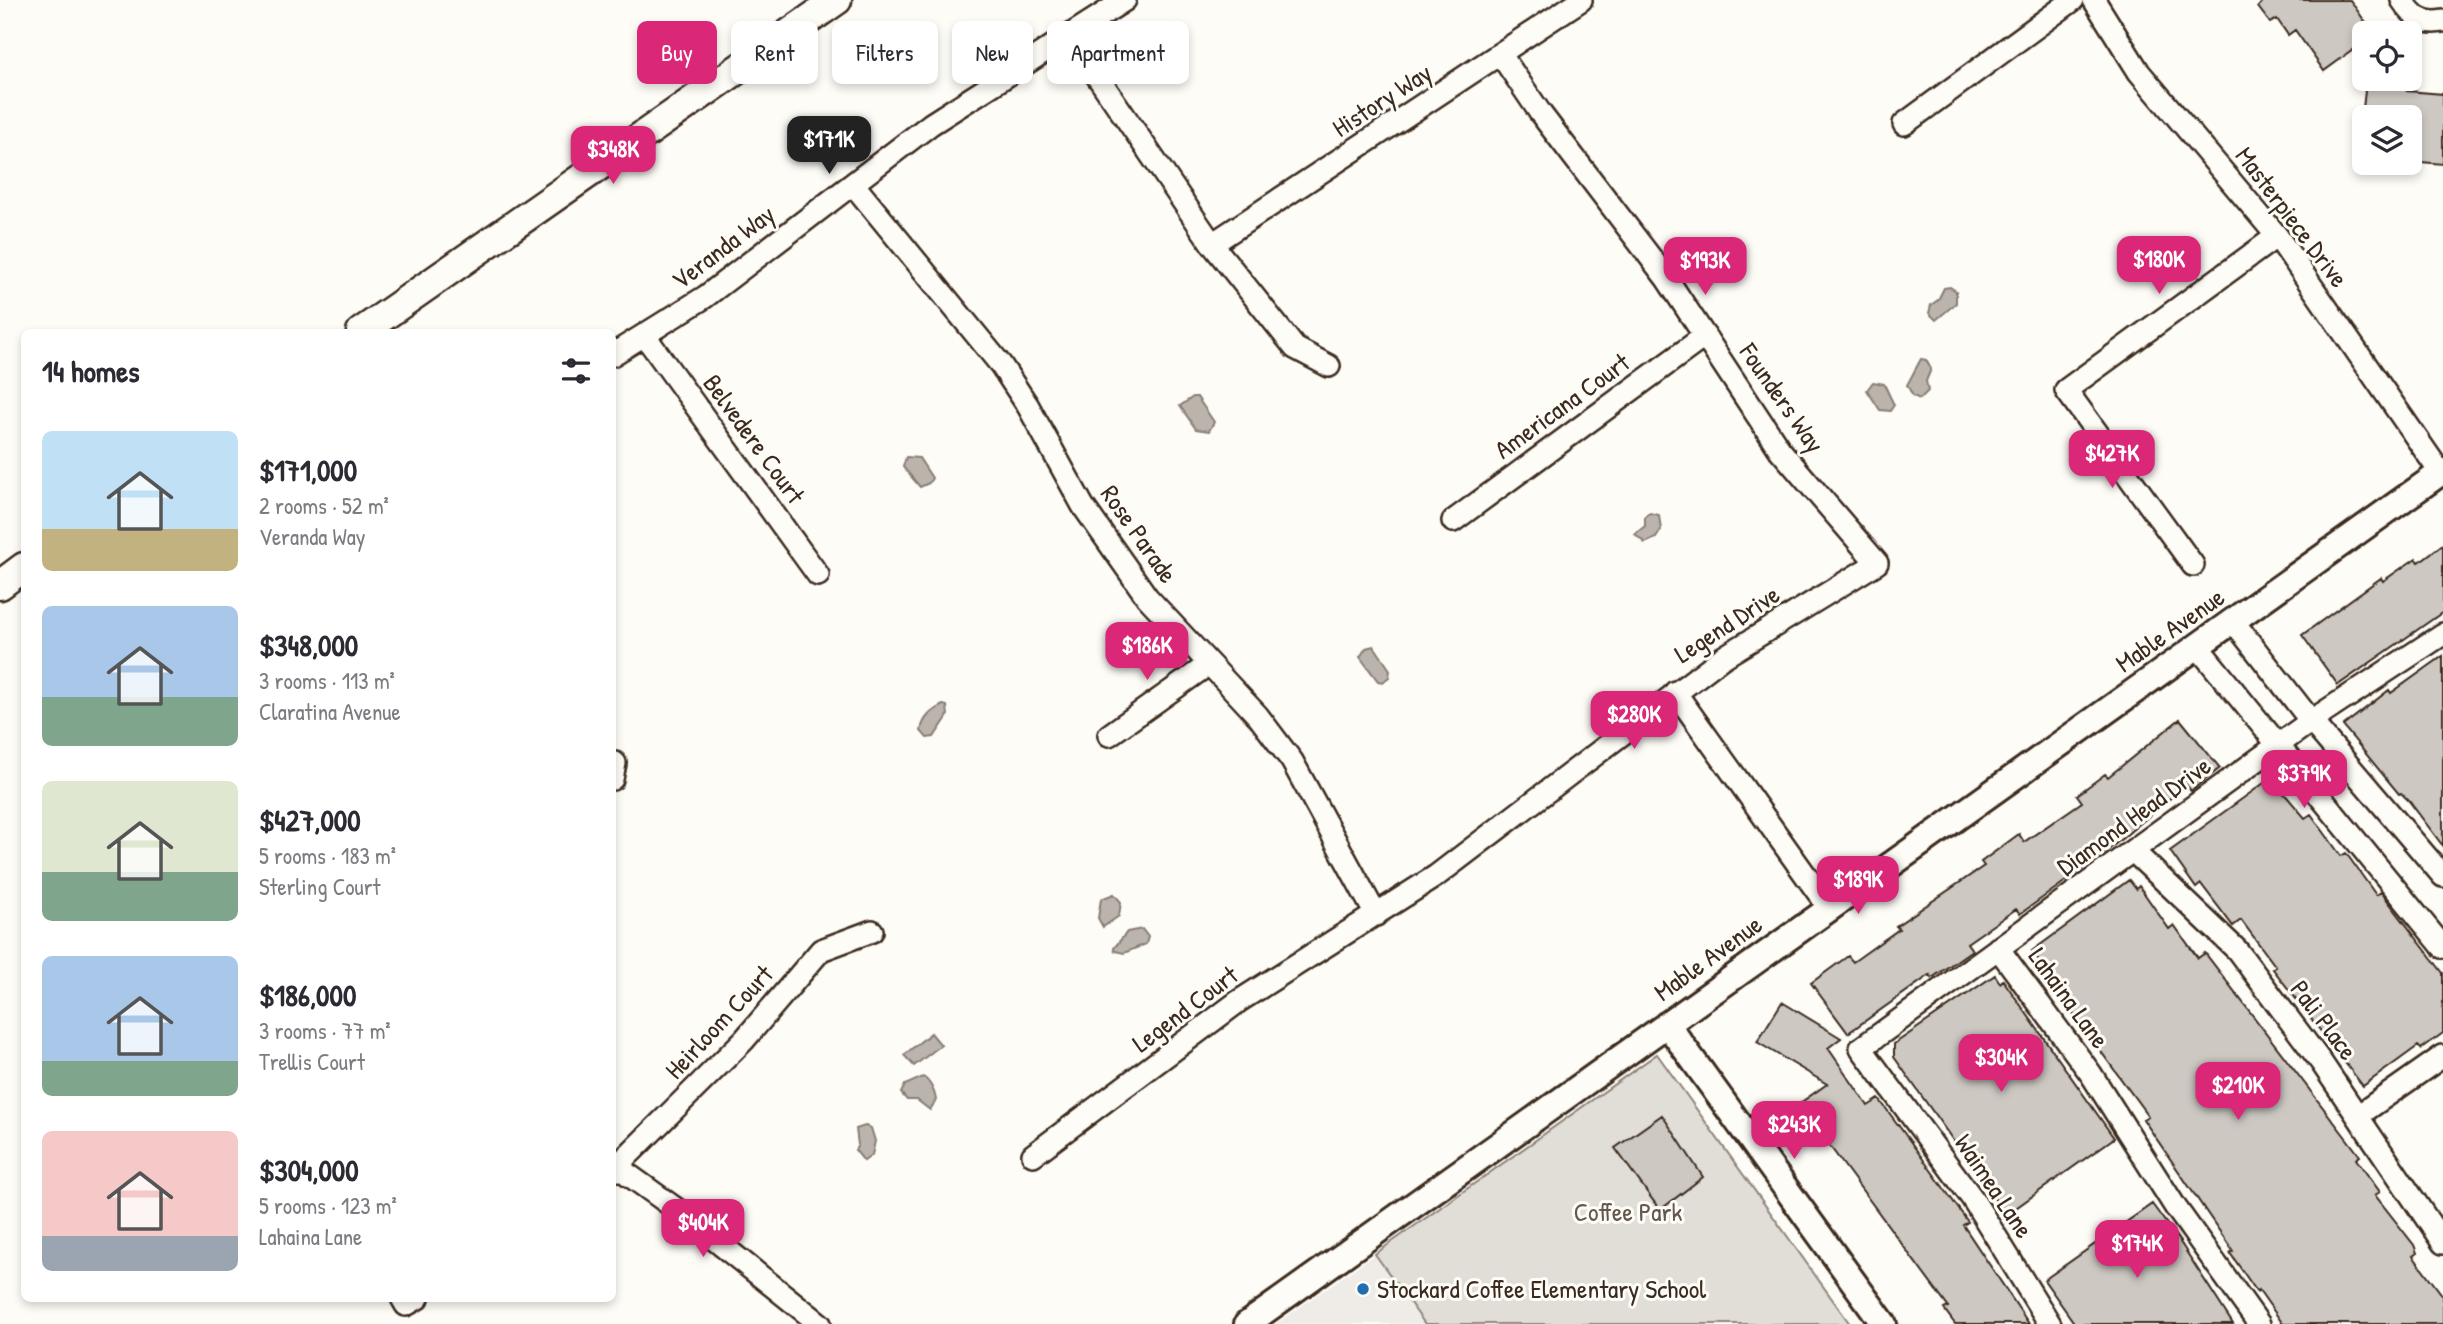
<!DOCTYPE html>
<html lang="en">
<head>
<meta charset="utf-8">
<style>
	:root { --surface:#fff; --page:#f7f7f7; --text:#2b2b33; --muted:#7c7c81; --accent:#db2777 }
	body { margin:0; font-family:"Patrick Hand",sans-serif; background:var(--page); color:var(--text); height:100vh; display:flex; flex-direction:column; font-size:26px; white-space:nowrap }
	* { box-sizing:border-box; margin:0 }
	p { font-size:23px; color:var(--muted) }
	.icon { flex:none; width:38px; height:38px; fill:none; stroke:currentColor; stroke-width:2; stroke-linecap:round; stroke-linejoin:round }
	.map { position:relative; flex:1; overflow:hidden }
	.side { position:absolute; left:21px; top:329px; width:595px; height:973px; display:flex; flex-direction:column; background:var(--surface); border-radius:10px; box-shadow:0 4px 10px #0003 }
	.side>* { flex:none }
	.guide { position:absolute; left:637px; top:21px; width:665px; height:63px; display:flex; gap:14px }
	.tools { position:absolute; left:2352px; top:21px; display:grid; gap:14px }
	.tools a { display:grid; place-items:center; width:70px; height:70px; border-radius:10px; background:var(--surface); box-shadow:0 4px 10px #0003; font-size:35px }
	.price { position:absolute; translate:-50% -60px; padding:0 16px; border-radius:14px; background:var(--accent); color:#fff; font-size:23px; line-height:46px; filter:drop-shadow(0 2px 4px #0008) }
	.price::after { content:''; position:absolute; left:50%; top:42px; width:21px; height:16px; margin-left:-10px; background:inherit; clip-path:polygon(0 0,100% 0,50% 100%) }
	.price.on { background:#222; color:#fff }
	ul { padding:0; list-style:none }
	li { display:flex; align-items:center; gap:21px; height:175px; padding:0 21px }
	li span { display:grid; place-items:center; flex:none; width:196px; height:140px; border-radius:10px; color:#555 }
	li>.icon { margin-inline-start:auto }
	span .icon { width:84px; height:84px; fill:#fffc; stroke-width:1 }
	li b { font-size:30px }
	h2 { display:flex; justify-content:space-between; align-items:center; height:84px; padding:0 21px; font-size:30px }
	.tag { padding:0 24px; border-radius:10px; background:var(--surface); box-shadow:0 4px 10px #0003; font-size:24px; line-height:63px }
	.tag.on { background:var(--accent); color:#fff }
	.map>svg:first-child { display:block }
</style>
</head>
<body>
<div class="map">
<svg width="2443" height="1324" viewBox="0 0 2443 1324">
	<rect width="100%" height="100%" fill="#fdfcf7"/>
	<filter id="ink" filterUnits="userSpaceOnUse"><feTurbulence type="fractalNoise" baseFrequency=".0143" numOctaves="2"/><feDisplacementMap in="SourceGraphic" scale="14" xChannelSelector="R" yChannelSelector="G"/><feConvolveMatrix kernelMatrix="1 2 1 2 8 2 1 2 1" color-interpolation-filters="sRGB"/></filter>
	<g filter="url(#ink)">
		<!-- built -->
		<path fill="#efece7" d="M1375 1254 1425 1324H1276Z"/>
		<!-- green -->
		<path fill="#e1ded7" stroke="#8e847a" stroke-width="2" d="M1657 1054 1850 1324H1425L1375 1254Z"/>
		<!-- water -->
		<path fill="#bbb4ad" stroke="#887d74" stroke-width="2" d="M1950 287 1956 291V303L1936 320 1929 313 1931 305 1938 300 1944 288Z
			M1921 359 1926 360 1931 369 1926 381 1928 391 1920 399 1913 396 1907 385Z
			M1873 382 1884 384 1894 405 1890 411 1880 410 1867 390Z
			M1193 397H1197L1214 422 1209 431 1196 429 1180 406Z
			M906 457 919 458 932 478 929 483 920 487 903 467Z
			M1649 513 1659 515 1661 530 1656 538 1645 543 1635 534 1645 526V516Z
			M1374 646 1390 670 1389 677 1383 682 1378 681 1360 657 1366 648Z
			M943 705 947 706 948 716 934 737 927 738 921 731C923 717 932 711 943 705Z
			M1114 894 1121 902 1119 916 1103 927 1098 918 1101 899Z
			M1142 929 1148 937 1146 944 1124 953 1115 951 1114 948 1127 932Z
			M931 1033 941 1045 914 1066 904 1055Z
			M923 1077C930 1081 935 1092 936 1100L930 1110 917 1100H907L901 1093 905 1085Z
			M865 1126 871 1128 875 1141 872 1155 864 1161 855 1150 858 1145 856 1129Z"/>
		<!-- building -->
		<path fill="#cdc8c2" stroke="#3b2a1e" stroke-width="2" d="M2264 0H2350L2373 33H2364V42L2324 71 2295 30 2288 35 2277 19 2270 23 2258 7Z
			M2366 82 2408 86 2407 91 2443 94V164L2410 161 2414 117H2362Z
			M2443 544V612L2338 685 2302 635 2381 578 2383 581 2416 558 2419 562Z
			M2443 656V846L2409 801 2401 793 2399 794 2343 726 2389 690 2391 693Z
			M2180 719 2220 768 2191 791 2186 785 2106 852 2020 914 2016 909 1967 943 1972 950 1932 978 1930 975 1848 1033 1811 983 1848 956 1853 962 1899 929 1896 926 1984 866 1981 862 2019 834 2024 842 2082 802 2077 795 2105 774 2108 777Z
			M2271 778 2305 818 2311 814 2341 856 2346 853 2376 895 2381 892 2443 973V1033L2421 1049 2418 1046 2363 1086 2273 969 2276 967 2241 920 2233 926 2201 884 2196 888 2170 851Z
			M2129 880 2136 889 2139 886 2169 929 2174 925 2198 958 2205 953 2360 1156 2356 1159 2380 1192 2375 1195 2414 1245 2417 1253 2413 1256 2443 1296V1324H2283L2259 1290 2257 1292 2230 1253 2233 1251 2143 1119 2148 1116 2061 997 2064 994 2032 951Z
			M1995 975 2000 983 2003 980 2114 1138 2006 1215 1894 1057V1044Z
			M1782 1002 1841 1038 1828 1048 1868 1106 1879 1099 1910 1141 1968 1222 1963 1225 2029 1324H1955L1944 1309 1948 1307 1818 1130 1812 1134 1793 1108 1827 1084 1757 1042Z
			M1662 1115 1703 1177 1660 1210 1615 1148Z
			M2152 1204 2180 1242 2233 1324H2075L2044 1280Z"/>
		<g fill="none" stroke-linecap="round" stroke-linejoin="round">
			<!-- minor casing -->
			<g stroke="#3b2a1e" stroke-width="26">
				<path id="minor" d="M2094 0 2139 72 2277 236 2440 472
					M2402 0C2413 16 2422 25 2443 21
					M1069 35 1212 244 1295 348 1329 366
					M1904 124 2073 0
					M853 184 1001 365 1028 406 1083 506 1147 597 1258 716 1292 761 1376 915
					M1212 244 1581 0
					M645 336 818 575
					M612 355 705 297 931 124 1125 0
					M1453 521 1705 336
					M2193 565 2066 390 2277 236
					M2233 621 2311 721 2443 876
					M2198 647 2443 947
					M1675 692 1829 908
					M1109 735 1209 664
					M612 779 615 763
					M2134 852 2237 950 2321 1062 2443 1243
					M1998 948 2091 1074 2176 1208 2259 1324
					M2359 1115 2443 1056
					M1033 1155 1239 1001 1436 876 1722 658 1877 563 1780 450 1667 279 1541 114 1501 55
					M612 1163 679 1211 820 1324
					M612 1171 744 1040 821 950 872 931
					M402 1298 406 1305 418 1298
					M2050 1324 1972 1198 1861 1048 2311 721 2443 634"/>
			</g>
			<!-- tertiary casing -->
			<g stroke="#3b2a1e" stroke-width="30">
				<path id="tertiary" d="M1667 1024 1884 1324
					M1247 1324 2443 471"/>
			</g>
			<!-- secondary casing -->
			<g stroke="#3b2a1e" stroke-width="33">
				<path id="secondary" d="M361 332 837 0
					M0 585 24 567"/>
			</g>
			<!-- minor -->
			<use href="#minor" stroke="#fdfcf7" stroke-width="21"/>
			<!-- tertiary -->
			<use href="#tertiary" stroke="#fdfcf7" stroke-width="24"/>
			<!-- secondary -->
			<use href="#secondary" stroke="#fdfcf7" stroke-width="28"/>
		</g>
	</g>
	<!-- markers -->
	<circle fill="#1f6fb2" stroke="#fdfcf7" stroke-width="2.5" cx="1363" cy="1289" r="7"/>
	<g text-anchor="middle" stroke-width="6" stroke-linejoin="round" paint-order="stroke">
		<!-- street labels -->
		<g font-size="26" fill="#3b2a1e" stroke="#fdfcf7">
			<text transform="translate(1382 100) rotate(-33)" y="9">History Way</text>
			<text transform="translate(2292 217) rotate(53)" y="9">Masterpiece Drive</text>
			<text transform="translate(723 247) rotate(-37)" y="9">Veranda Way</text>
			<text transform="translate(1782 398) rotate(55)" y="9">Founders Way</text>
			<text transform="translate(1562 406) rotate(-36)" y="9">Americana Court</text>
			<text transform="translate(754 439) rotate(54)" y="9">Belvedere Court</text>
			<text transform="translate(1139 534) rotate(55)" y="9">Rose Parade</text>
			<text transform="translate(1727 624) rotate(-33)" y="9">Legend Drive</text>
			<text transform="translate(2170 630) rotate(-35)" y="9">Mable Avenue</text>
			<text transform="translate(2134 816) rotate(-36)" y="9">Diamond Head Drive</text>
			<text transform="translate(1708 958) rotate(-36)" y="9">Mable Avenue</text>
			<text transform="translate(2069 998) rotate(54)" y="9">Lahaina Lane</text>
			<text transform="translate(1185 1009) rotate(-37)" y="9">Legend Court</text>
			<text transform="translate(2324 1020) rotate(53)" y="9">Pali Place</text>
			<text transform="translate(719 1022) rotate(-47)" y="9">Heirloom Court</text>
			<text transform="translate(1994 1186) rotate(56)" y="9">Waimea Lane</text>
		</g>
		<!-- park labels -->
		<g font-size="26" fill="#64574c" stroke="#fdfcf7">
			<text x="1628" y="1221">Coffee Park</text>
		</g>
		<!-- poi labels -->
		<g font-size="26" fill="#3b2a1e" stroke="#fdfcf7" text-anchor="start">
			<text x="1377" y="1298">Stockard Coffee Elementary School</text>
		</g>
	</g>
</svg>
<div class="tools">
<a><svg class="icon" aria-label="locate" viewBox="0 0 24 24"><circle cx="12" cy="12" r="6"/><path d="M12 2v4M12 18v4M2 12h4M18 12h4"/></svg></a>
<a><svg class="icon" aria-label="layers" viewBox="0 0 24 24"><path d="M12 4l9 5-9 5-9-5zM3 14l9 5 9-5"/></svg></a>
</div>
<b class="price on" style="left:829px;top:176px">$171K</b>
<b class="price" style="left:613px;top:186px">$348K</b>
<b class="price" style="left:2159px;top:296px">$180K</b>
<b class="price" style="left:1705px;top:297px">$193K</b>
<b class="price" style="left:2112px;top:490px">$427K</b>
<b class="price" style="left:1147px;top:682px">$186K</b>
<b class="price" style="left:1634px;top:751px">$280K</b>
<b class="price" style="left:2304px;top:810px">$379K</b>
<b class="price" style="left:1858px;top:916px">$189K</b>
<b class="price" style="left:2001px;top:1094px">$304K</b>
<b class="price" style="left:2238px;top:1122px">$210K</b>
<b class="price" style="left:1794px;top:1161px">$243K</b>
<b class="price" style="left:703px;top:1259px">$404K</b>
<b class="price" style="left:2137px;top:1280px">$174K</b>
<div class="guide">
<a class="tag on">Buy</a>
<a class="tag">Rent</a>
<a class="tag">Filters</a>
<a class="tag">New</a>
<a class="tag">Apartment</a>
</div>
<section class="side">
<h2>14 homes<svg class="icon" aria-label="filters" viewBox="0 0 24 24"><path d="M4 7h16M4 17h16"/><circle cx="9" cy="7" r="2"/><circle cx="15" cy="17" r="2"/></svg></h2>
<ul>
<li><span style="background:linear-gradient(#bfe0f5 70%,#c2b280 0)"><svg class="icon" aria-label="home" viewBox="0 0 24 24"><path d="M3 11l9-7 9 7M6 9v11h12V9"/></svg></span><div><b>$171,000</b><p>2 rooms · 52 m²</p><p>Veranda Way</p></div></li>
<li><span style="background:linear-gradient(#a9c7e8 65%,#7fa58c 0)"><svg class="icon" aria-label="home" viewBox="0 0 24 24"><path d="M3 11l9-7 9 7M6 9v11h12V9"/></svg></span><div><b>$348,000</b><p>3 rooms · 113 m²</p><p>Claratina Avenue</p></div></li>
<li><span style="background:linear-gradient(#dfe7d0 65%,#7fa58c 0)"><svg class="icon" aria-label="home" viewBox="0 0 24 24"><path d="M3 11l9-7 9 7M6 9v11h12V9"/></svg></span><div><b>$427,000</b><p>5 rooms · 183 m²</p><p>Sterling Court</p></div></li>
<li><span style="background:linear-gradient(#a9c7e8 75%,#7fa58c 0)"><svg class="icon" aria-label="home" viewBox="0 0 24 24"><path d="M3 11l9-7 9 7M6 9v11h12V9"/></svg></span><div><b>$186,000</b><p>3 rooms · 77 m²</p><p>Trellis Court</p></div></li>
<li><span style="background:linear-gradient(#f6c9c9 75%,#9aa5b1 0)"><svg class="icon" aria-label="home" viewBox="0 0 24 24"><path d="M3 11l9-7 9 7M6 9v11h12V9"/></svg></span><div><b>$304,000</b><p>5 rooms · 123 m²</p><p>Lahaina Lane</p></div></li>
</ul>
</section>
</div>
</body>
</html>
